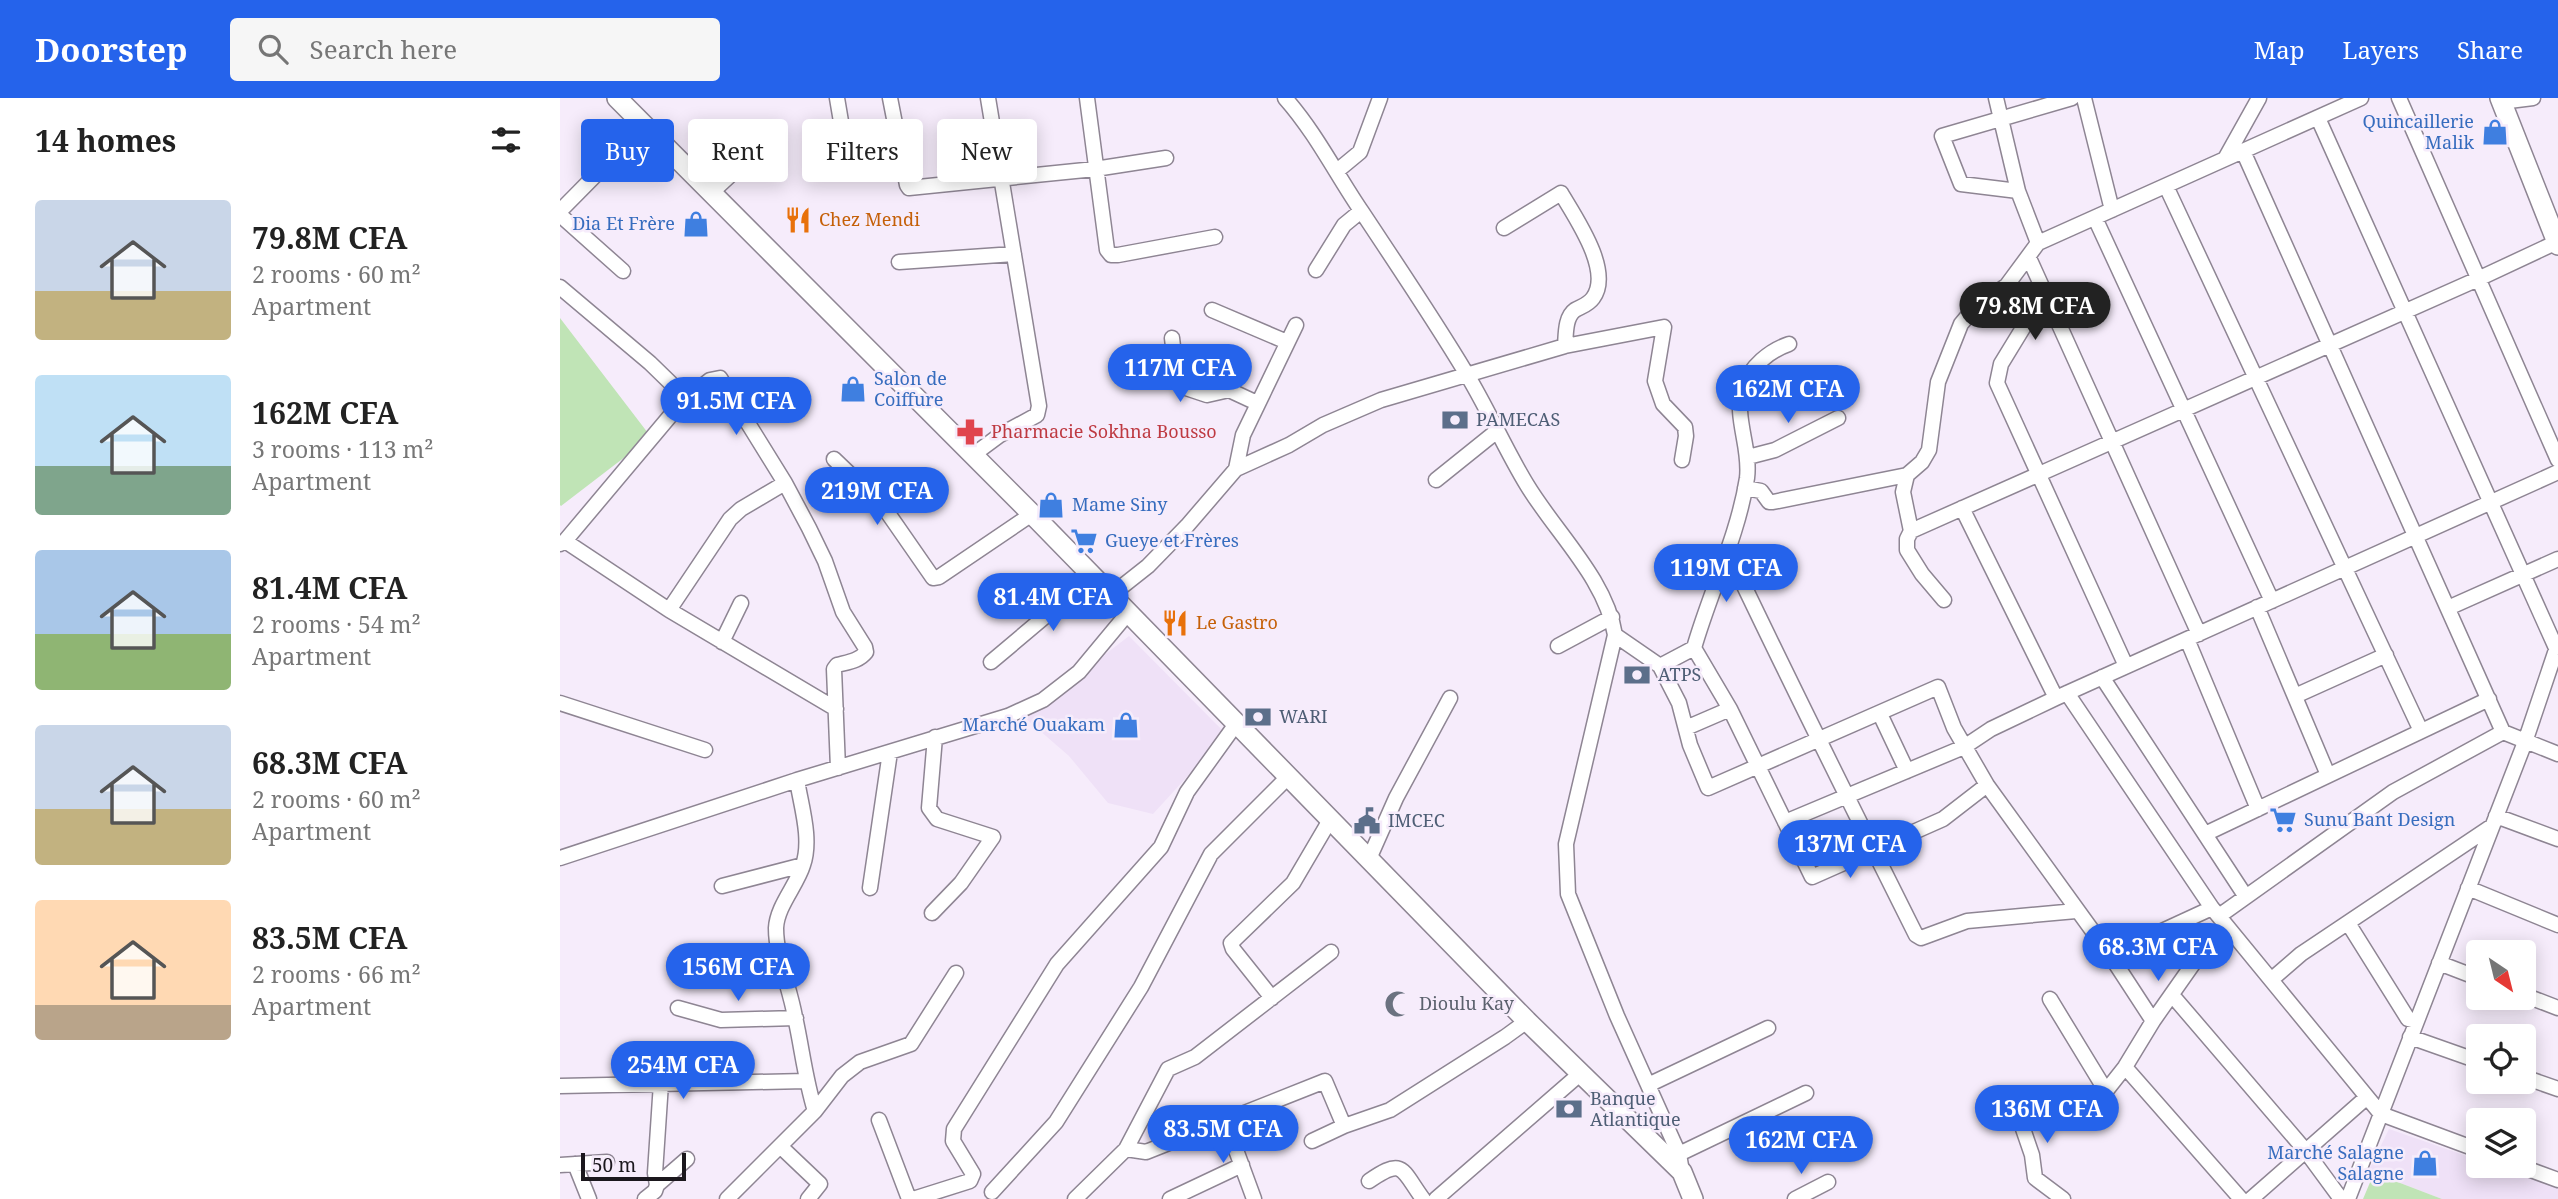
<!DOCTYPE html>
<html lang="en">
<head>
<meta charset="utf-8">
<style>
	:root { --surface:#fff; --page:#f6f6f6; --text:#222; --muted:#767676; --accent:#2563eb }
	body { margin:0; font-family:"Noto Serif",serif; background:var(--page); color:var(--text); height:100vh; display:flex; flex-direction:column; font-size:26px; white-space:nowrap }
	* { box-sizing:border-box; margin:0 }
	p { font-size:23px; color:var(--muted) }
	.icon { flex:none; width:38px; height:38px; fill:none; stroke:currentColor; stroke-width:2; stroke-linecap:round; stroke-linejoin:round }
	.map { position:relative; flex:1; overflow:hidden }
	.sheet { display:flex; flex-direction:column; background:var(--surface); width:560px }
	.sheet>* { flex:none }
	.banner { position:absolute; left:21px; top:21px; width:665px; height:63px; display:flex; gap:14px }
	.needle { width:46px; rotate:145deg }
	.fabs { position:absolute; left:1906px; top:842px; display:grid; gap:14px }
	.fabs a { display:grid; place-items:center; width:70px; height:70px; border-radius:7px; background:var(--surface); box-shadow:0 4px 18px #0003; font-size:35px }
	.scale { position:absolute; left:21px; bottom:18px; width:105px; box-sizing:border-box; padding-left:7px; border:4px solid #1b171d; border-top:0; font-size:19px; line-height:24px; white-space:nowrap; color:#1b171d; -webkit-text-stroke:5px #f6ecfb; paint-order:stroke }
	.price { position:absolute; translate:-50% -60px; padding:0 16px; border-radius:24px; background:var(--accent); color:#fff; font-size:23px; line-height:46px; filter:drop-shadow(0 2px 4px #0008) }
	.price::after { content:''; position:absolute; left:50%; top:42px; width:21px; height:16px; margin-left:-10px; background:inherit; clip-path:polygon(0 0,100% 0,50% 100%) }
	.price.selected { background:#222; color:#fff }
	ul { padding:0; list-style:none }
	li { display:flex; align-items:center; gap:21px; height:175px; padding:0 35px }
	li span { display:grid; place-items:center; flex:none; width:196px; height:140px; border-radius:7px; color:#555 }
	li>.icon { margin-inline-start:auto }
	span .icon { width:84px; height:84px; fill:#fffc; stroke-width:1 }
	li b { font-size:30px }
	h2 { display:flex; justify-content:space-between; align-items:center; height:84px; padding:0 35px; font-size:30px }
	.pill { padding:0 24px; border-radius:7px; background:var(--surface); box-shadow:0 4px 18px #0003; font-size:24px; line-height:63px }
	.pill.selected { background:var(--accent); color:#fff }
	header { display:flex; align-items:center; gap:42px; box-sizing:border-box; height:98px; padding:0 35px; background:var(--accent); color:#fff }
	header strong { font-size:33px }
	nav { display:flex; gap:38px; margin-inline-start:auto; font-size:24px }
	.search { width:490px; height:63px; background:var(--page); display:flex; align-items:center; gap:18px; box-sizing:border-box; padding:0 24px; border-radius:7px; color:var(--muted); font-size:26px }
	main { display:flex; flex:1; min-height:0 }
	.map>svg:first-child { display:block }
</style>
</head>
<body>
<header>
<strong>Doorstep</strong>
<div class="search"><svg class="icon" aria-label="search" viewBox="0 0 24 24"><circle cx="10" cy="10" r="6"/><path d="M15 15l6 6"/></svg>Search here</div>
<nav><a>Map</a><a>Layers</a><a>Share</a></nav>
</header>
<main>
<section class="sheet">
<h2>14 homes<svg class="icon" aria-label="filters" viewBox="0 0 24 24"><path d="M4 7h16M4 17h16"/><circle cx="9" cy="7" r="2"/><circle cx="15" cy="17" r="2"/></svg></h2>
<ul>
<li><span style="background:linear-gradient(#c9d6e8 65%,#c2b280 0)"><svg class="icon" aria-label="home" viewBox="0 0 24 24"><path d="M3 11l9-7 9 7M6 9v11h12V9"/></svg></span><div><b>79.8M CFA</b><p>2 rooms · 60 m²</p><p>Apartment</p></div></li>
<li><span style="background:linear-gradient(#bfe0f5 65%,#7fa58c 0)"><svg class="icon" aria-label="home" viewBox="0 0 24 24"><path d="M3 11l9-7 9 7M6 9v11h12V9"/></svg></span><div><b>162M CFA</b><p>3 rooms · 113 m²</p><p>Apartment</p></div></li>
<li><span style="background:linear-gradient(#a9c7e8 60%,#8fb573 0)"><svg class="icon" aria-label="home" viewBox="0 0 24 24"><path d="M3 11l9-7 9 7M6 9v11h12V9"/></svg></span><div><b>81.4M CFA</b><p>2 rooms · 54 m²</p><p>Apartment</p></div></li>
<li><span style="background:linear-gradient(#c9d6e8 60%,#c2b280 0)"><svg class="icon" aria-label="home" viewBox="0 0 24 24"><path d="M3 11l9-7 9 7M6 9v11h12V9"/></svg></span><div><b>68.3M CFA</b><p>2 rooms · 60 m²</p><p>Apartment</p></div></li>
<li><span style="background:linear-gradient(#ffd9b3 75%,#b9a48a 0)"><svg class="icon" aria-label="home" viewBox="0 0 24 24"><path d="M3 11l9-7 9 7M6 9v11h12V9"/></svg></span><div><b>83.5M CFA</b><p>2 rooms · 66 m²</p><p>Apartment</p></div></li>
</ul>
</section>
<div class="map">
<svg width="1998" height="1101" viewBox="0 0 1998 1101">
	<rect width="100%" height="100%" fill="#f6ecfb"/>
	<!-- built -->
	<path fill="#efe1f7" d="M569 538 666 636 593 716 548 705 509 658 464 619Z
		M1829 1031 1918 1062V1068H1933L1998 1090V1101H1882L1814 1075 1809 1072Z"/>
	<!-- pitch -->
	<path fill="#c0e4b6" d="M0 220 91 339 1 408 0 407Z
		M1814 1075 1882 1101H1803Z"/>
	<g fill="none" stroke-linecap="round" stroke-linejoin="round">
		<!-- street casing -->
		<g stroke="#8e8593" stroke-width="17">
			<path id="street" d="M277 0 287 59
				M330 0 347 87 349 90 535 71 606 60
				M527 0 547 152 551 157H558L655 139
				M725 0C756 35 776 76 802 114 837 167 873 220 906 275 928 311 945 351 967 387 996 435 1046 481 1055 537L1006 746 1008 796 1057 918 1119 1056 1122 1074
				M1436 0 1458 93 1478 145
				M1524 0 1552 112
				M1839 0 1998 362
				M1941 4 1973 0
				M1758 20 1996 550
				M1683 53 1943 634 1998 656
				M1665 61 1699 0
				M777 73 800 54 820 0
				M1606 88 1861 633
				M1458 93 1401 86 1382 38 1512 0
				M151 95 206 44
				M0 113 84 28
				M0 117 63 173
				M1535 120 1712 503
				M944 130 1001 95C1015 119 1053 173 1033 200 1028 207 1022 208 1015 212 1005 219 1006 236 1005 248
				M1469 160 1639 536
				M339 164 454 156
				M756 172 784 127 801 113
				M0 189 90 265 127 301
				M1485 194 1441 266 1437 285 1566 568
				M652 212 727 244
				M612 240 617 282 623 289 647 297 669 292 697 305
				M413 357 440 337 477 317 479 308 428 0
				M1188 359 1215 352 1278 320
				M274 361 323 408 373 480 379 479 472 416
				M676 371 729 347 763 327 821 302 1005 248 1104 229 1095 283 1103 306 1125 329 1126 338 1122 362
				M876 382 937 333
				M1185 390 1201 393 1209 404H1213L1347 377
				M1402 410 1496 600
				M1351 433 1918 181 1997 144
				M5 443 121 305 150 282 160 280 225 385 249 430 265 463 283 514 305 549 306 554C299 563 288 564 277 567L274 571 278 670
				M0 446 5 443 109 512 276 611
				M1167 452C1228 581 1292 709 1356 837L1361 840 1407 823 1516 813
				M550 498 588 468 627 428 676 371 683 337 736 227
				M1384 502 1362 476 1347 452V441L1351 433 1343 394 1347 377 1362 364 1369 352 1378 284 1401 226 1411 214 1447 187 1478 145 1801 0
				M1697 509 1768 677
				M1888 510 1998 461
				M109 512 170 421 181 411 225 385
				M1055 537 1100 568 1119 605 1130 647 1148 690 1378 589 1394 630 1427 687 1550 857 1593 923
				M1627 541 1698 711
				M162 544 181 505
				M998 548 1052 519
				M1134 550 1170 611 1252 779 1383 721 1427 687
				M431 564 532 479
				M1100 568 1134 550C1150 494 1178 438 1187 380 1191 349 1173 318 1183 289 1191 268 1209 253 1229 246
				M1542 579 1686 799
				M1507 595 1652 810 1821 1016 1918 1052
				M1735 598 1826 557
				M0 605 145 652
				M1320 616 1347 673
				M1126 630 1170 611
				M237 682C241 708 252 741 243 767 237 787 217 808 216 830 216 859 230 890 235 919 242 950 245 981 255 1013
				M1936 718 1998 741
				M1225 724 1404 649 1431 631 1496 600 1998 374
				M1645 736 1929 601
				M0 760 237 682 448 618 483 602 519 574 568 515
				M809 761 836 700 890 600
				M162 788 243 767
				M310 790 330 654
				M1908 790 1998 827
				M372 815 401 785 433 739 377 721 369 710 375 639
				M1659 818 1833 694 1943 634
				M1788 825 1848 921 1856 923
				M1550 857 1652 810
				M1879 865 1918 880
				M1711 882 1741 856 1932 728
				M1612 897 1745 1052 1781 1101
				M1964 897 1998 910
				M712 900 673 851 671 845 733 785 770 722
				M1490 901 1546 993
				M118 910 161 922 236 920
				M1850 939 1918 963
				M1565 969 1681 1101
				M1964 979 1998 991
				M1088 987 1208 930
				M0 988 246 983
				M319 1022 349 1101
				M665 1022 694 1101
				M752 1043 784 1028
				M220 1048 260 1086 248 1101
				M566 1051 586 1054 765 983 784 1028 830 1012 945 939 967 923
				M1119 1056 1246 995
				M15 1066 29 1101
				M0 1067 47 1064
				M1960 1068 1998 1082
				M809 1083C844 1059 841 1071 863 1101
				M97 1087 95 1075 101 985
				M432 1094 496 1024 581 889 651 756 729 678
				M85 1101 95 1093 97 1087 127 1061
				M167 1101 255 1013 282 978 300 964 351 946 396 875
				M353 1101 410 1083 413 1076 393 1043 394 1031 497 866 601 749 627 694 676 626
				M515 1101 566 1051 608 971 635 959 771 854
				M610 1101 682 1067
				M876 1101 1021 975
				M1235 1101 1268 1084
				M1503 1101 1475 1080 1472 1057 1460 1022 1546 993 1565 969 1593 923 1640 856 1667 829
				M1691 1101 1807 999
				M1788 1101 1965 644 1998 546"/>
		</g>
		<!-- secondary casing -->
		<g stroke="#8e8593" stroke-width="22">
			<path id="secondary" d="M57 0 472 416 967 923 1122 1074 1133 1101
				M1940 0 1998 147"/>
		</g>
		<!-- street -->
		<use href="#street" stroke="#fff" stroke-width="14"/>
		<!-- secondary -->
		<use href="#secondary" stroke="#fff" stroke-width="19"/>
	</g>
	<!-- icons -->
	<defs>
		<g id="shop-bare" transform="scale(2.1)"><path d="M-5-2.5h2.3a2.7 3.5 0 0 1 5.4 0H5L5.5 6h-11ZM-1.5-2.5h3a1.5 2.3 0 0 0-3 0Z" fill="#3f7fe0" stroke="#f6ecfb" stroke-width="2.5" paint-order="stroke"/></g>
		<g id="restaurant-bare" transform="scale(2.1)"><path d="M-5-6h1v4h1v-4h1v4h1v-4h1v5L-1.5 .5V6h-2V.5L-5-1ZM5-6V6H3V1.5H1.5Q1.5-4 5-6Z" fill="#e8710a" stroke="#f6ecfb" stroke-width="2.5" paint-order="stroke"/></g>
		<g id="bank-bare" transform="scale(2.1)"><path d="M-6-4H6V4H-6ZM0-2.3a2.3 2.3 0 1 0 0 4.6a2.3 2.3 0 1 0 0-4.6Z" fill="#5c6f8a" stroke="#f6ecfb" stroke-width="2.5" paint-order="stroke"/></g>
		<g id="pharmacy-bare" transform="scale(2.1)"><path d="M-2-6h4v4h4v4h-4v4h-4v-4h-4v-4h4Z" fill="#e0444e" stroke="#f6ecfb" stroke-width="2.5" paint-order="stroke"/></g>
		<g id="supermarket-bare" transform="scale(2.1)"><path d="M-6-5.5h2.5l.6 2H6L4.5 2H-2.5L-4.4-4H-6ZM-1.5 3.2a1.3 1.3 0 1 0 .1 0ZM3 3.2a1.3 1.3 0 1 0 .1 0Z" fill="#3f7fe0" stroke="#f6ecfb" stroke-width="2.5" paint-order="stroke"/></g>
		<g id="civic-bare" transform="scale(2.1)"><path d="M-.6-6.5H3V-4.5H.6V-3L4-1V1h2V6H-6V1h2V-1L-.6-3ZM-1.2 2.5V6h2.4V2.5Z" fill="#5c6f8a" stroke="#f6ecfb" stroke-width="2.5" paint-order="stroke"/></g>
		<g id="mosque-bare" transform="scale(2.1)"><path d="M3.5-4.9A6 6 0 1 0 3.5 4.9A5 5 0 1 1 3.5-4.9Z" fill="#6b7280" stroke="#f6ecfb" stroke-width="2.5" paint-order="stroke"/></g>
	</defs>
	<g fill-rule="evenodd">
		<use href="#shop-bare" x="1935" y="34"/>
		<use href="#restaurant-bare" x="238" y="122"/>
		<use href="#shop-bare" x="136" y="126"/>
		<use href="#shop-bare" x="293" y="291"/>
		<use href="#bank-bare" x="895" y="322"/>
		<use href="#pharmacy-bare" x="410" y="334"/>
		<use href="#shop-bare" x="491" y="407"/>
		<use href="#supermarket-bare" x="524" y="443"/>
		<use href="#restaurant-bare" x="615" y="525"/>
		<use href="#bank-bare" x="1077" y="577"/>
		<use href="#bank-bare" x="698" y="619"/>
		<use href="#shop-bare" x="566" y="627"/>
		<use href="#supermarket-bare" x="1723" y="722"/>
		<use href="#civic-bare" x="807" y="723"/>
		<use href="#mosque-bare" x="838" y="906"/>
		<use href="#bank-bare" x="1009" y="1011"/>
		<use href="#shop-bare" x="1865" y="1065"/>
	</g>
	<g text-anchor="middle" stroke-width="5" stroke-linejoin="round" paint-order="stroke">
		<!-- shop labels -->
		<g font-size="18" fill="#366cbe" stroke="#f6ecfb" text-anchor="end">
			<text x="1914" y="30">Quincaillerie<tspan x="1914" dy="21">Malik</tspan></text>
			<text x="115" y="132">Dia Et Frère</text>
			<text x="314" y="287" text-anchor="start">Salon de<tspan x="314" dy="21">Coiffure</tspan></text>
			<text x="512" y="413" text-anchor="start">Mame Siny</text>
			<text x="545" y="449" text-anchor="start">Gueye et Frères</text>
			<text x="545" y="633">Marché Ouakam</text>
			<text x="1744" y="728" text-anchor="start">Sunu Bant Design</text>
			<text x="1844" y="1061">Marché Salagne<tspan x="1844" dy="21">Salagne</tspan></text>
		</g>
		<!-- food labels -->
		<g font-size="18" fill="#c56008" stroke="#f6ecfb" text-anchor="start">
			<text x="259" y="128">Chez Mendi</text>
			<text x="636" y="531">Le Gastro</text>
		</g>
		<!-- service labels -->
		<g font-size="18" fill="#4e5e75" stroke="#f6ecfb" text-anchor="start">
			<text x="916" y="328">PAMECAS</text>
			<text x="1098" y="583">ATPS</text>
			<text x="719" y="625">WARI</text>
			<text x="828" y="729">IMCEC</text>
			<text x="1030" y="1007">Banque<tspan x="1030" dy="21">Atlantique</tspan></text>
		</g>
		<!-- health labels -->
		<g font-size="18" fill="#be3a42" stroke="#f6ecfb" text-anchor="start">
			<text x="431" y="340">Pharmacie Sokhna Bousso</text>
		</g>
		<!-- worship labels -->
		<g font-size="18" fill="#5b616d" stroke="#f6ecfb" text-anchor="start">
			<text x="859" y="912">Dioulu Kay</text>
		</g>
	</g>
</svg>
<div class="fabs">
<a><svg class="needle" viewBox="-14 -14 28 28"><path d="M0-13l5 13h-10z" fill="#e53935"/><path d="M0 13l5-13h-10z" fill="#767676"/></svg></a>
<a><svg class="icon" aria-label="locate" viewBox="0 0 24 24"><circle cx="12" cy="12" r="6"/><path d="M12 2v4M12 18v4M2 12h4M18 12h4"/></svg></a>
<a><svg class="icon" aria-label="layers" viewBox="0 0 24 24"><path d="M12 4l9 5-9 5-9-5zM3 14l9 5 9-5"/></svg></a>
</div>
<div class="scale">50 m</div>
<b class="price selected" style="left:1475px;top:244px">79.8M CFA</b>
<b class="price" style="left:620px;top:306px">117M CFA</b>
<b class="price" style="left:1228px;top:327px">162M CFA</b>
<b class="price" style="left:176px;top:339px">91.5M CFA</b>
<b class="price" style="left:317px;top:429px">219M CFA</b>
<b class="price" style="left:1166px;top:506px">119M CFA</b>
<b class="price" style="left:493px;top:535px">81.4M CFA</b>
<b class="price" style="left:1290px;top:782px">137M CFA</b>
<b class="price" style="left:1598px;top:885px">68.3M CFA</b>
<b class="price" style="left:178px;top:905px">156M CFA</b>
<b class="price" style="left:123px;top:1003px">254M CFA</b>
<b class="price" style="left:1487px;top:1047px">136M CFA</b>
<b class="price" style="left:663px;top:1067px">83.5M CFA</b>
<b class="price" style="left:1241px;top:1078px">162M CFA</b>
<div class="banner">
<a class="pill selected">Buy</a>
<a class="pill">Rent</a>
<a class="pill">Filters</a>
<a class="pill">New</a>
</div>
</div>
</main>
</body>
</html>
